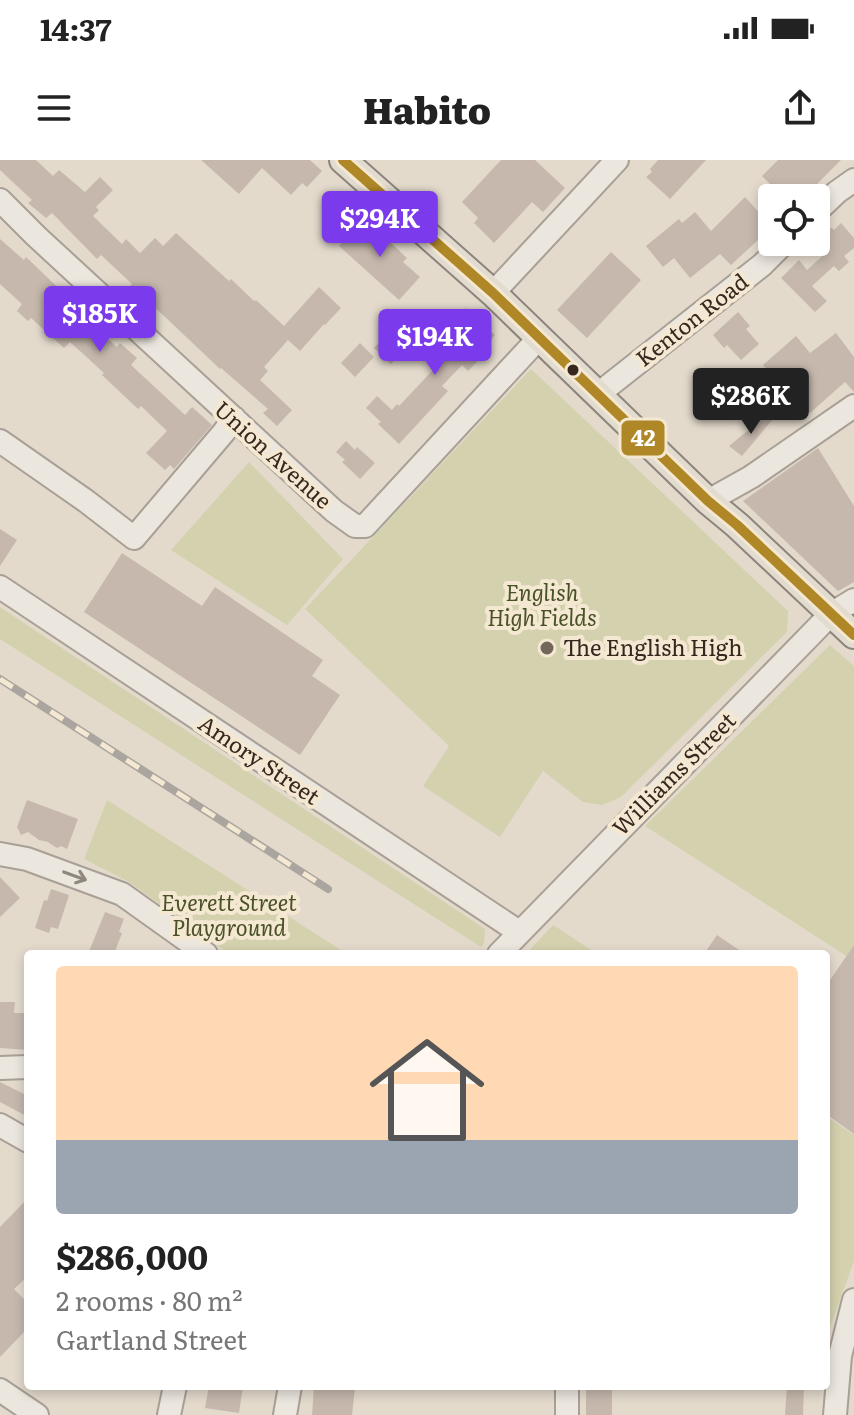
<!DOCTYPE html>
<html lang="en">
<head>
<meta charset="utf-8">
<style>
	:root { --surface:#fff; --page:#f2f2f2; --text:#222; --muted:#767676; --accent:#7c3aed }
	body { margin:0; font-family:Literata,serif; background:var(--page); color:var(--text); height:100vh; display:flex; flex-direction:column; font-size:30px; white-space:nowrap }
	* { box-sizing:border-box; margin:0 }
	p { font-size:26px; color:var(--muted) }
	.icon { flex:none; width:44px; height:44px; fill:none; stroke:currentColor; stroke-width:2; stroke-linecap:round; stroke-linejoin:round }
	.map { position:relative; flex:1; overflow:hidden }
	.panel { position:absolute; left:24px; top:790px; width:806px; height:440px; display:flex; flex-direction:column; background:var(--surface); border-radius:8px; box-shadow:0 4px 12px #0003 }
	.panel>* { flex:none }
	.buttons { position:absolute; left:758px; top:24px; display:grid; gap:16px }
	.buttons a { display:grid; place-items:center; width:72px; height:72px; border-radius:8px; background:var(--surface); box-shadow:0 4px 12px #0003; font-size:40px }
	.price { position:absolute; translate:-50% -68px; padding:0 18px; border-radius:8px; background:var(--accent); color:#fff; font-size:26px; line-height:52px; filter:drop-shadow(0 2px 4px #0008) }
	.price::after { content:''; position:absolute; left:50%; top:48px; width:24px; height:18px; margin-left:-12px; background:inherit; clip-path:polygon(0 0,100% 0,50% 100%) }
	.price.active { background:#222; color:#fff }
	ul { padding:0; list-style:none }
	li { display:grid; align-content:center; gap:16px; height:424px; padding:0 32px }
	li span { display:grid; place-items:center; height:248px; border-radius:8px; color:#555 }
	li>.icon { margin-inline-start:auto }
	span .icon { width:144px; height:144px; fill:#fffc; stroke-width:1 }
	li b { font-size:34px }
	.status { display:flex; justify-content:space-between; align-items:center; height:56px; padding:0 40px; background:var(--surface); direction:ltr }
	.status svg { height:22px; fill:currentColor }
	header { display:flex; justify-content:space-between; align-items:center; height:104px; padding:0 32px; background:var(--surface); font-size:36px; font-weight:800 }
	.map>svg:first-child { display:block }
</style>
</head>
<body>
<div class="status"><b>14:37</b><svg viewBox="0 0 49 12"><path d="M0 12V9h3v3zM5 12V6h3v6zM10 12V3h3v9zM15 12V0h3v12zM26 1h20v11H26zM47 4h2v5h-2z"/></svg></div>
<header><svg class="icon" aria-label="menu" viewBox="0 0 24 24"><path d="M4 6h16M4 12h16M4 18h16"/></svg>Habito<svg class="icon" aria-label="share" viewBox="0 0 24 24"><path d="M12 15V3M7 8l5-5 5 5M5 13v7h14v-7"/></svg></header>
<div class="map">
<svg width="854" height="1255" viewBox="0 0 854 1255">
	<rect width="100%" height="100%" fill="#e3dacc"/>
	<!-- green -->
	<path fill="#d4d1af" d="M531 209 788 451 787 472 621 637 602 645 583 642 543 611 500 677 423 626 449 586 305 449Z
		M249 302 343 399 287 465 171 390Z
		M0 447 485 769 484 783 481 787 0 479Z
		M830 485 854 506V801L645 666Z
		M107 640 347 794H229L129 722 84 699Z
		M553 765 555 766 597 794H526Z
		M826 956 854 975V1101L832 1162 829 1170 826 1171Z"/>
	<!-- building -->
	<path fill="#c6b8ad" d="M0 0H36L53 16 59 10 85 32 100 17 113 30 96 47 99 50 93 56 122 84 126 79 140 93 155 78 163 86 176 73 229 121 231 119 254 141 256 140 284 166 319 127 341 148 325 165 324 164 300 191 288 180 264 207 268 211 260 220 292 250 277 266 263 253 268 249 221 208 220 209 145 138 138 145 124 132 132 124 101 95 97 99 52 53 46 58 28 43 32 40 0 10Z
		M201 0H310L322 11 307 27 302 23 291 35 262 8 239 34Z
		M501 0H535L565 28 543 52 532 42 494 83 474 63 478 58 462 42Z
		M658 0H706L670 39 646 17 652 12 650 9Z
		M778 0H841L803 38H765L775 29 762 16Z
		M745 37 772 67 731 105 720 94 690 118 674 98 663 107 646 86 679 59 682 63 695 52 711 71Z
		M364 58 407 98 403 102 420 117 399 140 339 86Z
		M841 63 854 78V88L844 96 849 102 839 111 834 106 812 126 827 141 815 152 781 118 799 100 807 110 829 90 817 77 827 68H832L834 70Z
		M0 79 24 100 26 97 74 143 76 141 93 157 89 162 117 187 120 183 137 198 131 205 185 255 192 247 212 265 174 309 170 305 165 310 146 293 167 271 141 246 138 249 102 215 104 213 70 182 64 188 31 158 28 161 17 151 22 144 0 124Z
		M611 92 641 120 587 178 557 150Z
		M466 148 495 175 480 191 484 195 468 211 462 205 442 226 448 231 399 284 378 264 381 262 366 248 377 236 392 250 397 244 399 246 449 193 440 184 455 168 450 164Z
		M738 152 750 166 746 169 759 184 741 200 727 185 724 188 713 175Z
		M395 165 412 181 391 204 374 188Z
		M836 173 854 197V232L845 222 810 253 793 234 796 232 778 212 773 216 763 205 796 176 810 193Z
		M360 183 374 197 355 217 341 203Z
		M768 254 773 259 742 296 729 286Z
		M346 281 355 290 357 287 375 303 360 319 342 302 345 300 336 292Z
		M818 288 854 346V422L838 431 743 341Z
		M0 369 17 380 0 406Z
		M122 393 202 446 215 427 323 500 312 516 340 535 300 595 84 452Z
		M27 640 78 659 67 689 61 686 57 688 48 682 39 680 28 672 21 675 17 667Z
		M0 717 20 738 0 757Z
		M51 729 69 735 58 769 51 767 49 773 35 768 44 740 47 741Z
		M105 752 124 759 119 772 122 773 114 794H88Z
		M717 775 745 794H704Z
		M854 785V974L826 954V826Z
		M0 842H15L14 853H28V890L0 888Z
		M0 922 28 936V957L0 942Z
		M28 1038V1116L14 1129 28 1143V1168L0 1197V1067Z
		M209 1226H243L239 1253 205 1248Z
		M314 1226 355 1228 352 1255H312Z
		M586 1226H612V1255H586Z
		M787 1226H804L803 1255H785Z"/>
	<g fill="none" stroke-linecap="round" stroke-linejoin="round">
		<!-- minor casing -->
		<g stroke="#a89f96" stroke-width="26">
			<path id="minor" d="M0 40 36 76 334 351 355 366H365L538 179
				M816 52 837 32 854 20
				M493 133 617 0
				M597 235 762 105 785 82
				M0 281 86 341 134 378 224 272 234 258
				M708 341 751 317 854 246
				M0 427 519 772
				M0 694 27 699 122 734 206 794
				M499 794 831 454 854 440
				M0 908 28 907
				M0 965 28 981
				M0 1230 37 1255
				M169 1255 175 1226
				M285 1255 290 1226
				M567 1255V1226
				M835 1255 840 1196 854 1140"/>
		</g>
		<!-- major casing -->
		<g stroke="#8d857c" stroke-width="30">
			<path id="major" d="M343 0 493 133 708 341 737 365 854 475"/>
		</g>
		<!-- minor -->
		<use href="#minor" stroke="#ebe6de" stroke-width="22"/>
		<!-- major -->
		<use href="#major" stroke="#e2dbcf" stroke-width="26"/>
		<!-- rail casing -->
		<g stroke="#aaa59e" stroke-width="8">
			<path id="rail" d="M0 519 328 729"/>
		</g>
		<!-- rail -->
		<use href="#rail" stroke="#f4e8d2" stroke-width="5" stroke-dasharray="15" stroke-linecap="butt"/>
		<!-- bus-1 casing -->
		<g stroke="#f4e8d2" stroke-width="16">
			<path id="bus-1" d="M343 0 493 133 708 341 737 365 854 475"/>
		</g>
		<!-- bus-1 -->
		<use href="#bus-1" stroke="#af8726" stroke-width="10"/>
	</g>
	<!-- one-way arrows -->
	<defs><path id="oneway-shaft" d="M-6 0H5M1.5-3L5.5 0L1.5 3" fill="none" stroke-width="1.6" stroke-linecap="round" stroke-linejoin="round" transform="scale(2)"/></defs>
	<use stroke="#90877e" href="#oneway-shaft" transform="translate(75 716) rotate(20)"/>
	<!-- markers -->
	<circle fill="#36281e" stroke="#f4e8d2" stroke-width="3" cx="573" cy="210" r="7"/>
	<circle fill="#73665b" stroke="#f4e8d2" stroke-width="3" cx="547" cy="488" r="8"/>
	<g text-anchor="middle" stroke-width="8" stroke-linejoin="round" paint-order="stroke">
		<!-- street labels -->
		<g font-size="22" fill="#36281e" stroke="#f4e8d2">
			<text transform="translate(692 160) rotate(-38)" y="8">Kenton Road</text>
			<text transform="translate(273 295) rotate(42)" y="8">Union Avenue</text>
			<text transform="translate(259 600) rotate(34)" y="8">Amory Street</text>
			<text transform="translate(674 614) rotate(-45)" y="8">Williams Street</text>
		</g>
		<!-- park labels -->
		<g font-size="22" font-style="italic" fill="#495126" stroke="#f4e8d2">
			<text x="542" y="441">English<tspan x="542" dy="25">High Fields</tspan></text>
			<text x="229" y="751">Everett Street<tspan x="229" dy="25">Playground</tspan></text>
		</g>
		<!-- poi labels -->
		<g font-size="22" fill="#36281e" stroke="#f4e8d2" text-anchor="start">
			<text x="563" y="496">The English High</text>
		</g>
	</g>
	<rect stroke="#f4e8d2" stroke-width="3" x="620" y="259" width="46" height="38" rx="8" fill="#af8726"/>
	<g font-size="22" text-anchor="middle" font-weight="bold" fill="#fff">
		<text x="643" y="286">42</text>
	</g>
</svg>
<div class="buttons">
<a><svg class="icon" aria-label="locate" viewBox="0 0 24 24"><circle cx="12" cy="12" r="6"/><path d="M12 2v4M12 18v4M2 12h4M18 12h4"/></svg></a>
</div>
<b class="price" style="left:380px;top:99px">$294K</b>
<b class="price" style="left:100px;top:194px">$185K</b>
<b class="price" style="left:435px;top:217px">$194K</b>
<b class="price active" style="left:751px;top:276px">$286K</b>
<section class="panel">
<ul>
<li><span style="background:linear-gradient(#ffd9b3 70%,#9aa5b1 0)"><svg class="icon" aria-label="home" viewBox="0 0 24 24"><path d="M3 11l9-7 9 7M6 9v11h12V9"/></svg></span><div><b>$286,000</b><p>2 rooms · 80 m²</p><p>Gartland Street</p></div></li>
</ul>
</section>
</div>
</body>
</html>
